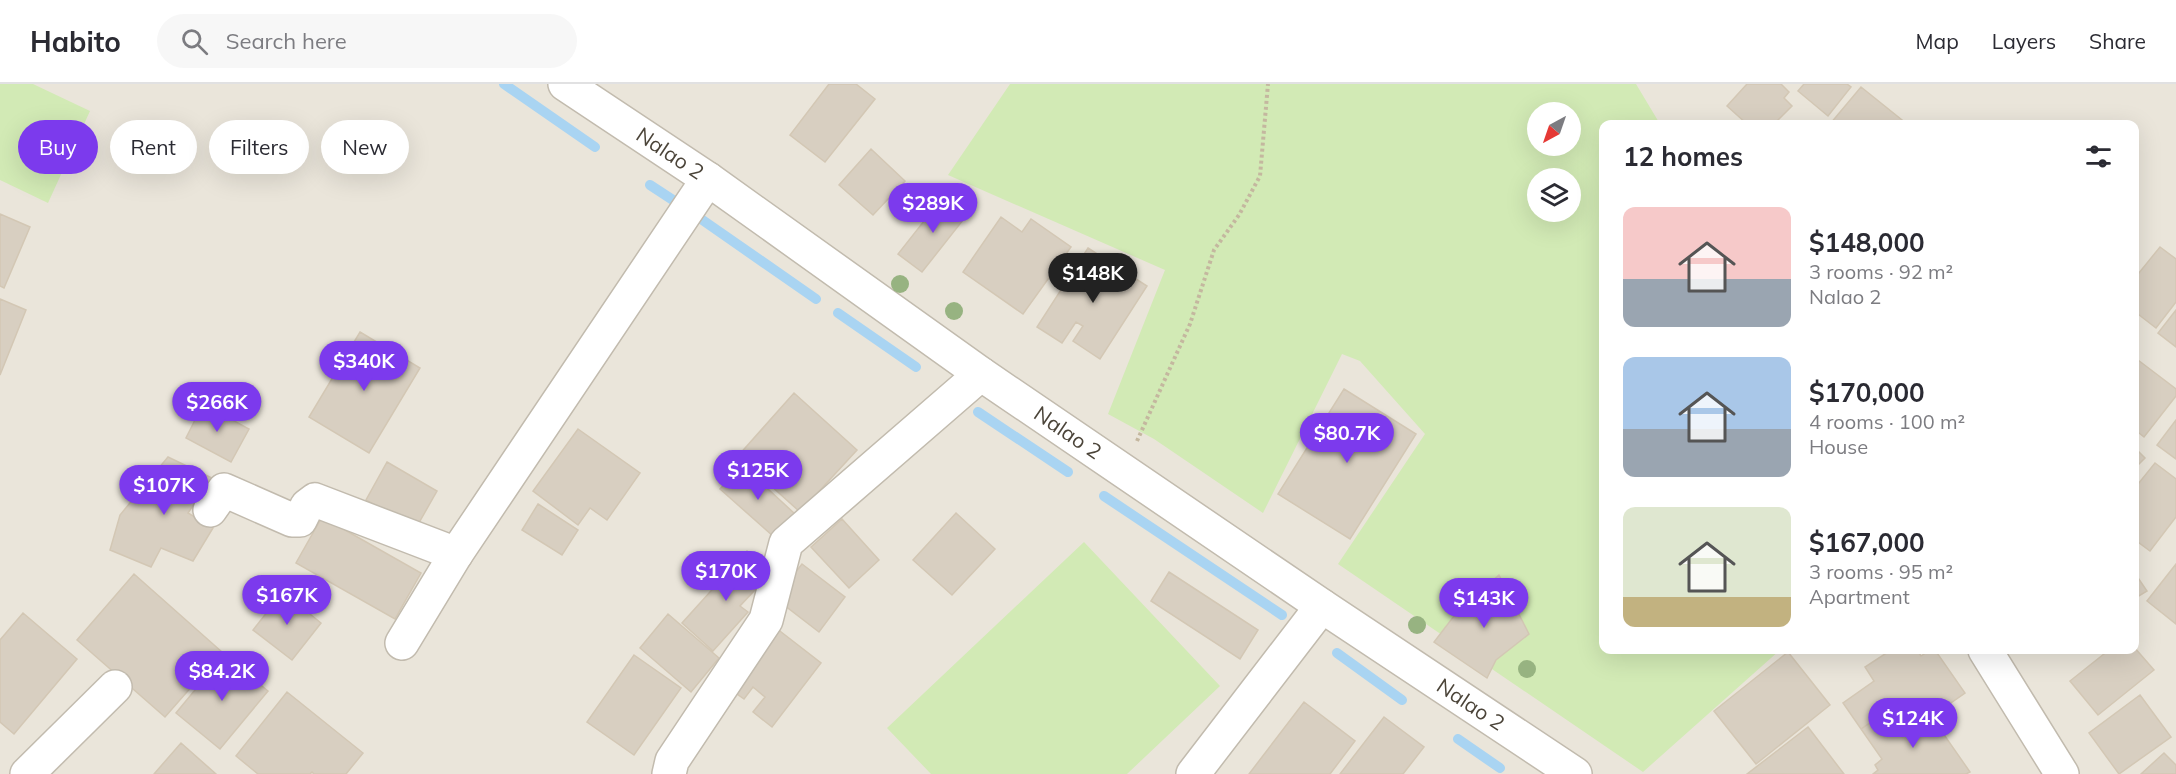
<!DOCTYPE html>
<html lang="en">
<head>
<meta charset="utf-8">
<style>
	:root { --surface:#fff; --page:#f7f7f7; --text:#2b2b33; --muted:#7c7c81; --line:#e1e1e2; --accent:#7c3aed }
	body { margin:0; font-family:Mulish,sans-serif; background:var(--page); color:var(--text); height:100vh; display:flex; flex-direction:column; font-size:22px; white-space:nowrap }
	* { box-sizing:border-box; margin:0 }
	p { font-size:20px; color:var(--muted) }
	.icon { flex:none; width:33px; height:33px; fill:none; stroke:currentColor; stroke-width:2; stroke-linecap:round; stroke-linejoin:round }
	.map { position:relative; flex:1; overflow:hidden }
	.panel { position:absolute; left:1599px; top:36px; width:540px; height:534px; display:flex; flex-direction:column; background:var(--surface); border-radius:12px; box-shadow:0 6px 24px #0002 }
	.panel>* { flex:none }
	.hud { position:absolute; left:18px; top:36px; width:570px; height:54px; display:flex; gap:12px }
	.needle { width:39px; rotate:220deg }
	.tools { position:absolute; left:1527px; top:18px; display:grid; gap:12px }
	.tools a { display:grid; place-items:center; width:54px; height:54px; border-radius:50%; background:var(--surface); box-shadow:0 6px 24px #0002; font-size:30px }
	.price { position:absolute; translate:-50% -51px; padding:0 14px; border-radius:21px; background:var(--accent); color:#fff; font-size:20px; line-height:39px; filter:drop-shadow(0 2px 3px #0008) }
	.price::after { content:''; position:absolute; left:50%; top:36px; width:18px; height:14px; margin-left:-9px; background:inherit; clip-path:polygon(0 0,100% 0,50% 100%) }
	.price.selected { background:#222; color:#fff }
	ul { padding:0; list-style:none }
	li { display:flex; align-items:center; gap:18px; height:150px; padding:0 24px }
	li span { display:grid; place-items:center; flex:none; width:168px; height:120px; border-radius:12px; color:#555 }
	li>.icon { margin-inline-start:auto }
	span .icon { width:72px; height:72px; fill:#fffc; stroke-width:1 }
	li b { font-size:26px }
	h2 { display:flex; justify-content:space-between; align-items:center; height:72px; padding:0 24px; font-size:26px }
	.chip { padding:0 21px; border-radius:27px; background:var(--surface); box-shadow:0 6px 24px #0002; font-size:21px; line-height:54px }
	.chip.selected { background:var(--accent); color:#fff }
	header { display:flex; align-items:center; gap:36px; box-sizing:border-box; height:84px; padding:0 30px; background:var(--surface); border-bottom:2px solid var(--line) }
	header strong { font-size:28px }
	nav { display:flex; gap:33px; margin-inline-start:auto; font-size:21px }
	.search { width:420px; height:54px; background:var(--page); display:flex; align-items:center; gap:15px; box-sizing:border-box; padding:0 21px; border-radius:33px; color:var(--muted); font-size:22px }
	.map>svg:first-child { display:block }
</style>
</head>
<body>
<header>
<strong>Habito</strong>
<div class="search"><svg class="icon" aria-label="search" viewBox="0 0 24 24"><circle cx="10" cy="10" r="6"/><path d="M15 15l6 6"/></svg>Search here</div>
<nav><a>Map</a><a>Layers</a><a>Share</a></nav>
</header>
<div class="map">
<svg width="2176" height="690" viewBox="0 0 2176 690">
	<rect width="100%" height="100%" fill="#f6f3ec"/>
	<!-- residential -->
	<path fill="#eae5da" fill-rule="evenodd" d="M0 0H2176V690H0ZM1538 28H1570V62H1538ZM1604 40H2134V566H1604ZM1538 94H1570V128H1538Z"/>
	<!-- green -->
	<path fill="#d2eab5" fill-rule="evenodd" d="M0 0H33L90 27 48 119 0 96Z
		M1010 0H1636L1660 40H1604V566H1780L1643 688 1338 480 1425 350 1360 277 1342 270 1263 429 1154 355 1108 330 1165 186 948 91ZM1538 28H1570V62H1538ZM1538 94H1570V128H1538Z
		M1084 458 1220 602 1127 690H931L887 644Z"/>
	<g fill="none" stroke-linecap="round" stroke-linejoin="round">
		<!-- stream -->
		<path stroke="#a9d4f2" stroke-width="10" d="M504 0 595 63
			M650 101 676 118
			M701 135 816 215
			M838 229 916 283
			M978 328 1068 388
			M1104 412 1282 531
			M1337 569 1402 616
			M1458 655 1500 684"/>
	</g>
	<!-- building -->
	<path fill="#d8cfc1" stroke="#d3c7b4" stroke-width="1.5" d="M829 0H856L875 15 825 78 790 51Z
		M1747 0H1781L1789 8 1784 14 1792 22 1774 40H1747L1727 22Z
		M1804 0H1847L1851 3 1828 32 1798 7Z
		M1861 3 1907 40H1830Z
		M871 65 905 97 873 131 839 101Z
		M943 113 967 131 922 188 898 170Z
		M0 130 30 143 4 204 0 202Z
		M1001 133 1022 148 1031 135 1071 163 1023 230 963 188Z
		M2160 163 2176 175V218L2156 244 2134 227V195Z
		M1088 164 1147 202 1100 275 1073 257 1083 242 1076 238 1062 259 1037 243Z
		M0 215 26 226 0 291Z
		M2176 226V263L2158 249Z
		M360 248 420 284 369 369 309 333Z
		M2134 273 2176 305V312L2144 353 2134 345Z
		M1344 305 1416 350 1350 455 1278 410Z
		M794 309 857 366 800 428 738 372Z
		M203 320 249 345 231 378 186 354Z
		M2176 336V375L2157 361Z
		M578 345 640 389 607 436 590 424 578 441 533 407Z
		M2134 363 2145 374 2134 385Z
		M168 373 212 394 188 429 213 444 193 477 161 464 151 483 110 466 120 431Z
		M387 378 437 407 416 444 366 416Z
		M2155 379 2176 395V433L2150 467 2134 455V405Z
		M742 381 795 430 774 453 720 405Z
		M538 420 578 446 562 471 522 446Z
		M956 429 995 465 952 511 913 476Z
		M322 433 421 489 395 535 296 479Z
		M842 435 879 476 849 504 811 463Z
		M747 467 771 489 740 522 748 528 713 567 682 539Z
		M802 480 845 513 819 548 775 514Z
		M2176 480V540L2147 517Z
		M1169 488 1258 546 1240 575 1151 517Z
		M2134 488 2147 507 2134 515Z
		M134 490 222 568 165 633 77 556Z
		M1499 491 1529 550 1496 576 1487 594 1434 558 1454 532Z
		M283 508 321 539 292 576 253 546Z
		M23 529 77 575 14 650 0 638V556Z
		M668 530 719 574 691 608 640 564Z
		M776 544 821 579 772 643 753 628 765 613 753 603 744 615 730 605Z
		M2134 563 2154 586 2098 631 2070 597 2109 566H2134Z
		M1891 566H1917L1921 572 1930 566H1935L1965 609 1902 653 1885 629 1861 645 1843 619 1874 597 1865 583Z
		M1788 568 1830 621 1756 680 1714 627Z
		M224 571 268 607 220 665 176 629Z
		M634 571 681 604 634 671 587 638Z
		M287 608 363 669 346 690H314L312 688 310 690H258L236 672Z
		M2140 611 2171 653 2119 690 2089 649Z
		M1304 618 1355 657 1330 690H1249Z
		M1885 629 1902 653 1931 632 1970 688 1966 690H1873L1878 686 1875 681 1882 675 1861 645Z
		M1384 633 1424 663 1403 690H1340Z
		M1808 643 1844 690H1747Z
		M181 659 216 690H154Z
		M2164 669 2176 681V690H2141Z"/>
	<g fill="none" stroke-linecap="round" stroke-linejoin="round">
		<!-- minor casing -->
		<g stroke="#c2bbae" stroke-width="36">
			<g id="minor">
				<path id="s1" d="M565 0 708 95 981 290 1322 522 1575 690"/>
				<path d="M210 426 224 406 292 436H300L307 422 315 416 456 470"/>
				<path d="M402 559 456 470 708 95"/>
				<path d="M1985 566 2062 690"/>
				<path d="M27 690 115 603"/>
				<path d="M669 690 672 677 766 536 786 459 981 290"/>
				<path d="M1193 690 1322 522"/>
			</g>
		</g>
		<!-- path -->
		<path stroke="#c4b79f" stroke-width="4" stroke-dasharray="3 3" stroke-linecap="butt" d="M1137 357 1190 240 1214 166 1239 131 1260 92 1268 0"/>
		<!-- minor -->
		<use href="#minor" stroke="#fff" stroke-width="33"/>
	</g>
	<!-- trees -->
	<g fill="#97b381">
		<circle cx="900" cy="200" r="9"/>
		<circle cx="954" cy="227" r="9"/>
		<circle cx="1417" cy="541" r="9"/>
		<circle cx="1527" cy="585" r="9"/>
	</g>
	<g text-anchor="middle" stroke-width="4.5" stroke-linejoin="round" paint-order="stroke">
		<!-- street labels -->
		<g font-size="21" fill="#4b4439" stroke="#fff">
			<text dy="7" stroke="none"><textPath href="#s1" startOffset="126">Nalao 2</textPath></text>
			<text dy="7" stroke="none"><textPath href="#s1" startOffset="612">Nalao 2</textPath></text>
			<text dy="7" stroke="none"><textPath href="#s1" startOffset="1098">Nalao 2</textPath></text>
		</g>
	</g>
</svg>
<div class="tools">
<a><svg class="needle" viewBox="-14 -14 28 28"><path d="M0-13l5 13h-10z" fill="#e53935"/><path d="M0 13l5-13h-10z" fill="#7c7c81"/></svg></a>
<a><svg class="icon" aria-label="layers" viewBox="0 0 24 24"><path d="M12 4l9 5-9 5-9-5zM3 14l9 5 9-5"/></svg></a>
</div>
<b class="price" style="left:933px;top:150px">$289K</b>
<b class="price selected" style="left:1093px;top:220px">$148K</b>
<b class="price" style="left:364px;top:308px">$340K</b>
<b class="price" style="left:217px;top:349px">$266K</b>
<b class="price" style="left:1347px;top:380px">$80.7K</b>
<b class="price" style="left:758px;top:417px">$125K</b>
<b class="price" style="left:164px;top:432px">$107K</b>
<b class="price" style="left:726px;top:518px">$170K</b>
<b class="price" style="left:287px;top:542px">$167K</b>
<b class="price" style="left:1484px;top:545px">$143K</b>
<b class="price" style="left:222px;top:618px">$84.2K</b>
<b class="price" style="left:1913px;top:665px">$124K</b>
<div class="hud">
<a class="chip selected">Buy</a>
<a class="chip">Rent</a>
<a class="chip">Filters</a>
<a class="chip">New</a>
</div>
<section class="panel">
<h2>12 homes<svg class="icon" aria-label="filters" viewBox="0 0 24 24"><path d="M4 7h16M4 17h16"/><circle cx="9" cy="7" r="2"/><circle cx="15" cy="17" r="2"/></svg></h2>
<ul>
<li><span style="background:linear-gradient(#f6c9c9 60%,#9aa5b1 0)"><svg class="icon" aria-label="home" viewBox="0 0 24 24"><path d="M3 11l9-7 9 7M6 9v11h12V9"/></svg></span><div><b>$148,000</b><p>3 rooms · 92 m²</p><p>Nalao 2</p></div></li>
<li><span style="background:linear-gradient(#a9c7e8 60%,#9aa5b1 0)"><svg class="icon" aria-label="home" viewBox="0 0 24 24"><path d="M3 11l9-7 9 7M6 9v11h12V9"/></svg></span><div><b>$170,000</b><p>4 rooms · 100 m²</p><p>House</p></div></li>
<li><span style="background:linear-gradient(#dfe7d0 75%,#c2b280 0)"><svg class="icon" aria-label="home" viewBox="0 0 24 24"><path d="M3 11l9-7 9 7M6 9v11h12V9"/></svg></span><div><b>$167,000</b><p>3 rooms · 95 m²</p><p>Apartment</p></div></li>
</ul>
</section>
</div>
</body>
</html>
